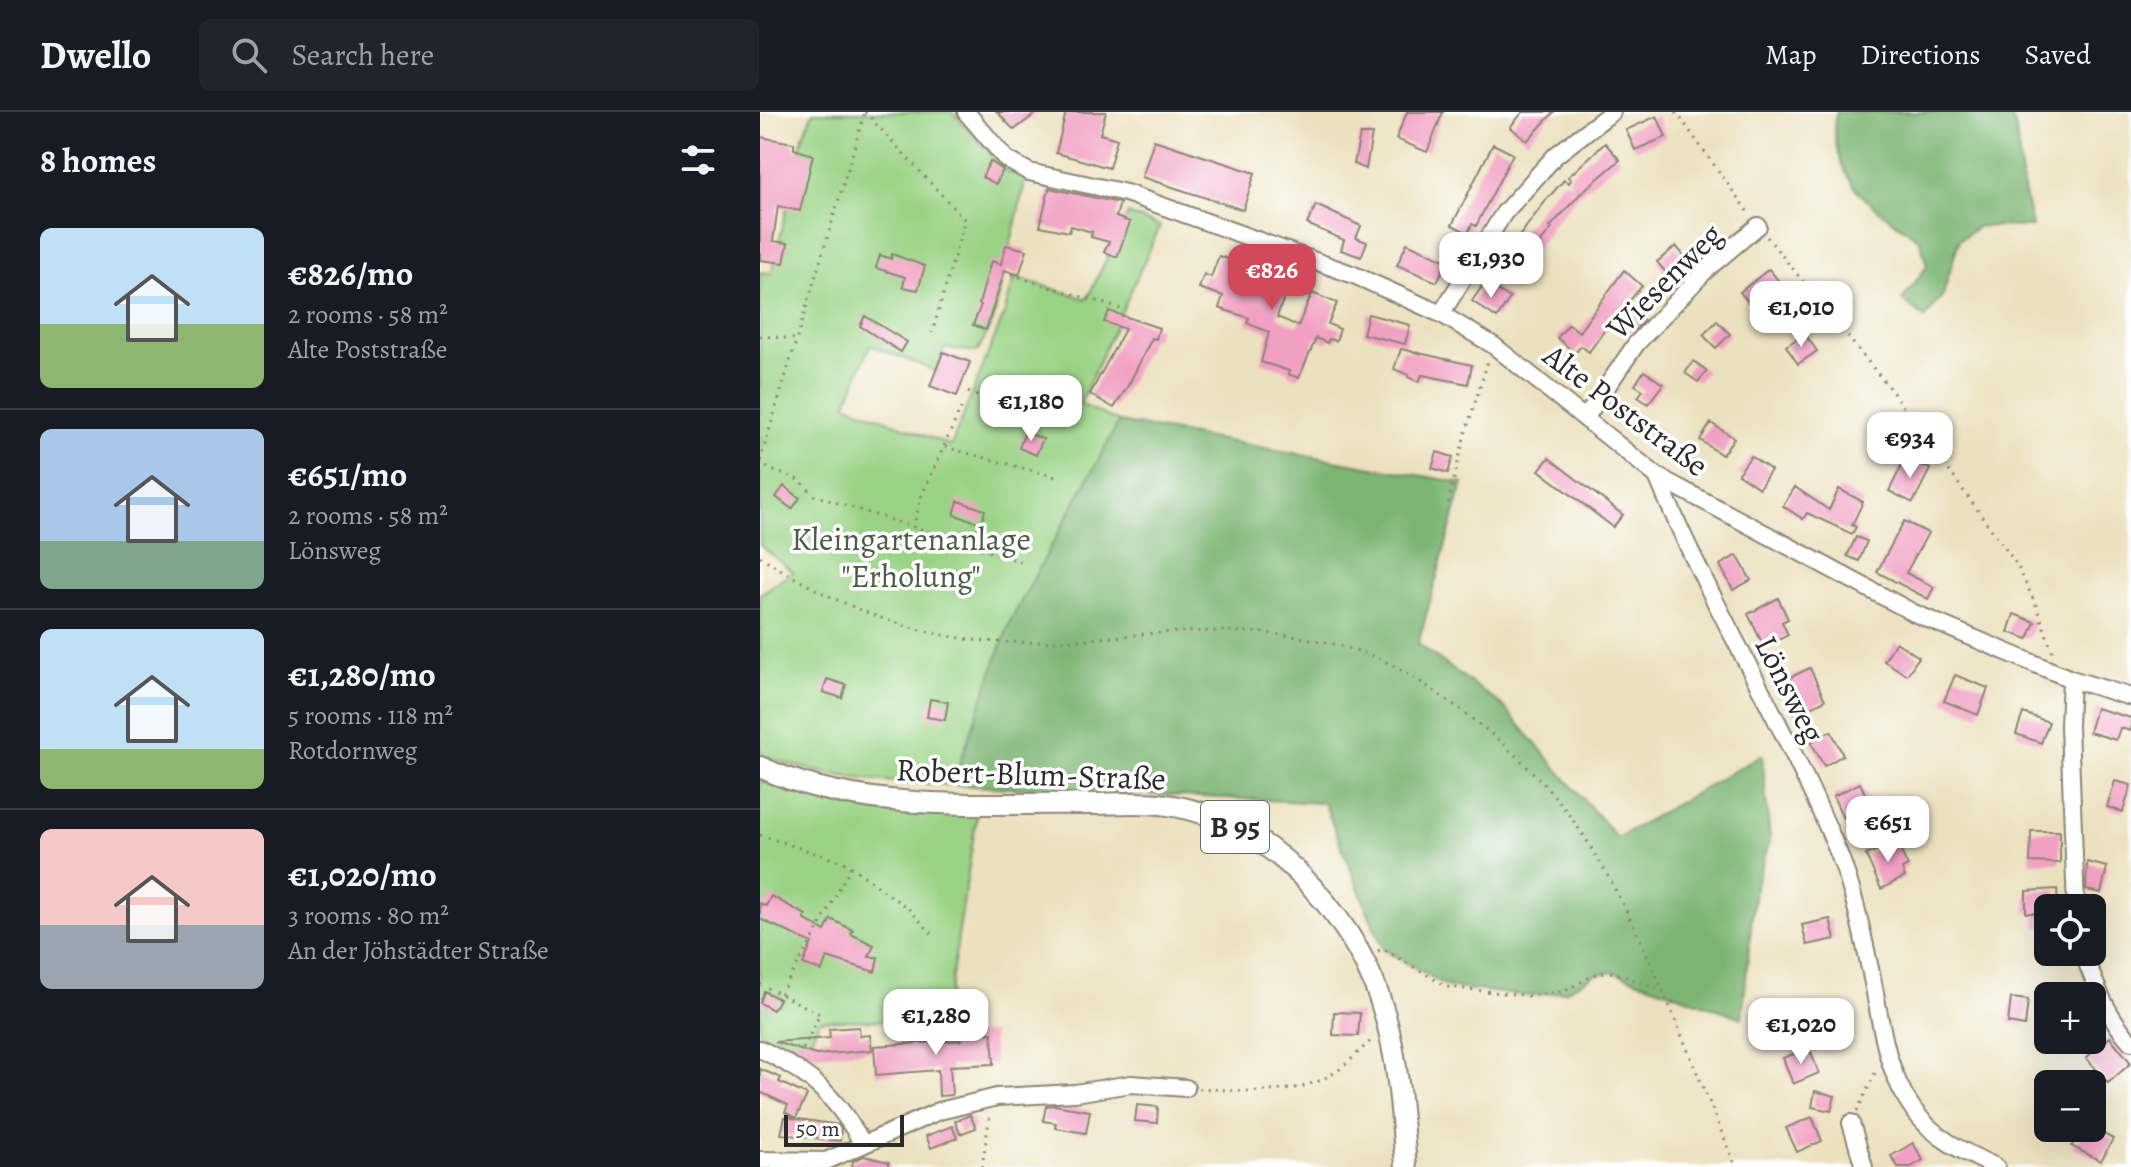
<!DOCTYPE html>
<html lang="en">
<head>
<meta charset="utf-8">
<style>
	:root { --surface:#171b24; --page:#20242c; --text:#f1f3f6; --muted:#9ea1a6; --line:#363941; --accent:#d1495b }
	body { margin:0; font-family:Alegreya,serif; background:var(--page); color:var(--text); height:100vh; display:flex; flex-direction:column; font-size:30px; white-space:nowrap }
	* { box-sizing:border-box; margin:0 }
	p { font-size:26px; color:var(--muted) }
	.icon { flex:none; width:44px; height:44px; fill:none; stroke:currentColor; stroke-width:2; stroke-linecap:round; stroke-linejoin:round }
	.map { position:relative; flex:1; overflow:hidden }
	.details { display:flex; flex-direction:column; background:var(--surface); width:760px }
	.details>* { flex:none }
	.controls { position:absolute; left:1274px; top:782px; display:grid; gap:16px }
	.controls a { display:grid; place-items:center; width:72px; height:72px; border-radius:12px; background:var(--surface); box-shadow:0 8px 32px #0002; font-size:40px }
	.scale { position:absolute; left:24px; bottom:20px; width:120px; box-sizing:border-box; padding-left:8px; border:4px solid #2b2b2b; border-top:0; font-size:22px; line-height:28px; white-space:nowrap; color:#2b2b2b; -webkit-text-stroke:6px #fff; paint-order:stroke }
	.price { position:absolute; translate:-50% -68px; padding:0 18px; border-radius:16px; background:#fff; color:#222; font-size:26px; line-height:52px; filter:drop-shadow(0 2px 4px #0008) }
	.price::after { content:''; position:absolute; left:50%; top:48px; width:24px; height:18px; margin-left:-12px; background:inherit; clip-path:polygon(0 0,100% 0,50% 100%) }
	.price.selected { background:var(--accent); color:#fff }
	ul { padding:0; list-style:none }
	li { display:flex; align-items:center; gap:24px; height:200px; padding:0 40px }
	li+li { border-top:2px solid var(--line) }
	li span { display:grid; place-items:center; flex:none; width:224px; height:160px; border-radius:12px; color:#555 }
	li>.icon { margin-inline-start:auto }
	span .icon { width:96px; height:96px; fill:#fffc; stroke-width:1 }
	li b { font-size:34px }
	h2 { display:flex; justify-content:space-between; align-items:center; height:96px; padding:0 40px; font-size:34px }
	header { display:flex; align-items:center; gap:48px; box-sizing:border-box; height:112px; padding:0 40px; background:var(--surface); border-bottom:2px solid var(--line) }
	header strong { font-size:38px }
	nav { display:flex; gap:44px; margin-inline-start:auto; font-size:28px }
	.search { width:560px; height:72px; background:var(--page); display:flex; align-items:center; gap:20px; box-sizing:border-box; padding:0 28px; border-radius:12px; color:var(--muted); font-size:30px }
	main { display:flex; flex:1; min-height:0 }
	.map>svg:first-child { display:block }
</style>
</head>
<body>
<header>
<strong>Dwello</strong>
<div class="search"><svg class="icon" aria-label="search" viewBox="0 0 24 24"><circle cx="10" cy="10" r="6"/><path d="M15 15l6 6"/></svg>Search here</div>
<nav><a>Map</a><a>Directions</a><a>Saved</a></nav>
</header>
<main>
<section class="details">
<h2>8 homes<svg class="icon" aria-label="filters" viewBox="0 0 24 24"><path d="M4 7h16M4 17h16"/><circle cx="9" cy="7" r="2"/><circle cx="15" cy="17" r="2"/></svg></h2>
<ul>
<li><span style="background:linear-gradient(#bfe0f5 60%,#8fb573 0)"><svg class="icon" aria-label="home" viewBox="0 0 24 24"><path d="M3 11l9-7 9 7M6 9v11h12V9"/></svg></span><div><b>€826/mo</b><p>2 rooms · 58 m²</p><p>Alte Poststraße</p></div></li>
<li><span style="background:linear-gradient(#a9c7e8 70%,#7fa58c 0)"><svg class="icon" aria-label="home" viewBox="0 0 24 24"><path d="M3 11l9-7 9 7M6 9v11h12V9"/></svg></span><div><b>€651/mo</b><p>2 rooms · 58 m²</p><p>Lönsweg</p></div></li>
<li><span style="background:linear-gradient(#bfe0f5 75%,#8fb573 0)"><svg class="icon" aria-label="home" viewBox="0 0 24 24"><path d="M3 11l9-7 9 7M6 9v11h12V9"/></svg></span><div><b>€1,280/mo</b><p>5 rooms · 118 m²</p><p>Rotdornweg</p></div></li>
<li><span style="background:linear-gradient(#f6c9c9 60%,#9aa5b1 0)"><svg class="icon" aria-label="home" viewBox="0 0 24 24"><path d="M3 11l9-7 9 7M6 9v11h12V9"/></svg></span><div><b>€1,020/mo</b><p>3 rooms · 80 m²</p><p>An der Jöhstädter Straße</p></div></li>
</ul>
</section>
<div class="map">
<svg width="1371" height="1055" viewBox="0 0 1371 1055">
	<rect width="100%" height="100%" fill="#fff"/>
	<filter id="ink" filterUnits="userSpaceOnUse"><feTurbulence type="fractalNoise" baseFrequency=".0125" numOctaves="2"/><feDisplacementMap in="SourceGraphic" scale="16" xChannelSelector="R" yChannelSelector="G"/><feConvolveMatrix kernelMatrix="1 2 1 2 8 2 1 2 1" color-interpolation-filters="sRGB"/></filter>
	<filter id="wash" filterUnits="userSpaceOnUse"><feTurbulence type="fractalNoise" baseFrequency=".006" numOctaves="4" result="noise"/><feDisplacementMap in="SourceGraphic" scale="32" xChannelSelector="R" yChannelSelector="G"/><feGaussianBlur stdDeviation="1.8" result="paint"/><feColorMatrix in="noise" values="0 0 0 0 0 0 0 0 0 0 0 0 0 0 0 0 0 1.4 0 .05"/><feComposite in="paint" operator="in"/></filter>
	<g filter="url(#wash)">
		<rect width="100%" height="100%" fill="#ece1bf"/>
		<!-- green -->
		<path fill="#9ad385" stroke="#627f58" stroke-width="2" d="M53 0H192L248 60 266 65 233 210 217 240 185 236 175 259 110 233 86 292 191 334 244 202 255 165 327 187 368 102 400 114 320 292 359 310 250 510 192 673C127 670 61 667 0 642V482L33 460 0 433V160L12 161 43 24Z
			M0 668 71 690 126 700 217 702 185 909 60 908 41 947 0 929Z"/>
		<!-- forest -->
		<path fill="#7bb572" stroke="#53704e" stroke-width="2" d="M1077 0H1249L1255 13 1263 73 1272 115 1219 114 1199 128 1183 183 1165 206 1142 188 1167 154 1160 128C1121 99 1085 83 1076 31 1074 19 1073 12 1077 0Z
			M359 310 703 371 658 532 743 594 857 726 1002 643 1010 729 995 775 982 906 854 860 836 862 805 879 769 884 688 875 623 837 564 691 192 673 250 510Z"/>
		<g id="blocks">
			<!-- building -->
			<path fill="#f19fc2" d="M237 0H278L254 18Z
				M306 0H346L340 22 357 27 349 56 296 41Z
				M647 0H683L667 40 636 27Z
				M763 0H794L767 29 750 15Z
				M897 4 906 25 875 38 866 18Z
				M600 22H612L606 57 594 52Z
				M0 25 34 31V37L53 43 40 99 18 94 13 129 28 131 24 151 0 148Z
				M394 28 495 61 483 98 382 65Z
				M845 31 860 48 822 80 790 115 792 116 765 150 749 138 787 87 804 68 809 71 811 68 808 65Z
				M733 32 753 42 716 114 712 112 708 121 692 113Z
				M230 49 243 58 236 72 222 65Z
				M289 76 360 91 356 105 370 110 357 145 344 140 349 130 331 125 332 120 311 114 309 120 280 114Z
				M556 93 601 114 596 126 607 130 601 145 581 138 584 128 547 112Z
				M647 131 687 149 677 170 637 153Z
				M246 133 267 138 259 163 245 158 226 218 213 213 221 193 219 192 231 149 241 152Z
				M916 134 933 155 916 173 897 150Z
				M132 142 165 154 158 178 143 175 145 165 116 156 120 143 131 147Z
				M459 144 530 168 517 205 538 214 552 181 577 191 568 212 580 217 576 229 569 227 567 231 556 226 539 266 528 262 529 259 501 250 509 220 487 211 489 206 459 196 463 184 439 176 444 162 451 165Z
				M1009 157 1029 182 1001 206 980 180Z
				M864 158 882 174 865 194 884 208 873 220 854 205 829 240 821 234 815 241 797 226 809 212 819 220Z
				M725 170 750 186 737 206 712 189Z
				M349 199 399 216 396 227 392 226 369 272 354 296 330 282 365 217 344 210Z
				M608 202 650 213 645 232 603 222Z
				M105 204 147 230 141 240 100 214Z
				M957 209 970 222 956 236 943 223Z
				M1045 222 1057 239 1038 252 1026 234Z
				M641 237 712 253 708 272 662 263 659 270 648 265 649 263 634 257Z
				M183 240 210 250 197 284 170 274Z
				M934 249 947 259 938 270 925 261Z
				M884 259 903 272 888 292 878 285 883 278 875 273Z
				M272 263 295 273 290 286 266 276Z
				M951 311 974 326 962 343 940 328Z
				M265 320 283 327 276 343 259 336Z
				M677 340 693 345 688 361 672 356Z
				M991 344 1011 358 999 376 978 362Z
				M1146 345 1170 357 1153 391 1129 379Z
				M789 346 863 403 853 415 779 358Z
				M24 374 40 386 32 397 16 385Z
				M1035 375 1069 398 1079 377 1103 390 1092 413 1096 415 1092 422 1047 401 1043 407 1023 394Z
				M198 389 225 398 222 411 194 403Z
				M1144 409 1168 421 1146 461 1174 475 1168 487 1117 460Z
				M1096 425 1107 429 1099 449 1087 444Z
				M977 443 991 468 973 478 960 453Z
				M1018 486 1028 507 1022 510 1028 523 1004 535 988 502Z
				M1254 502 1275 510 1268 527 1248 520Z
				M1136 530 1159 545 1147 563 1124 549Z
				M1050 556 1065 588 1036 603 1020 570Z
				M1195 563 1228 576 1218 603 1184 589Z
				M67 567 86 573 82 586 63 580Z
				M170 587 188 590 185 608 167 605Z
				M1336 596 1371 606V619L1360 616 1356 628 1329 620Z
				M1263 601 1289 610 1281 631 1256 622Z
				M1071 619 1083 643 1064 654 1051 630Z
				M1355 669 1371 673 1363 700 1347 695Z
				M1100 671 1110 692 1083 706 1073 684Z
				M1271 719H1300V751L1270 750Z
				M1136 729 1148 754 1142 757 1145 765 1121 777 1106 743Z
				M1327 750 1347 755 1341 781 1326 778Z
				M1297 777 1298 796H1288V815L1276 816 1275 801H1266V779Z
				M11 784 46 803 44 807 65 819 71 807 93 818 91 822 114 833 109 845H118L115 860 67 845 62 859 43 852 52 831 0 807V791L6 794Z
				M1070 807 1075 827 1047 833 1042 813Z
				M4 879 19 887 13 898 0 891Z
				M1251 886 1268 888 1265 914 1248 911Z
				M1022 891 1032 916 1007 926 997 901Z
				M574 900 600 901 598 924 573 923Z
				M99 915 100 924 110 923 112 938 56 943 15 930 70 926 69 917Z
				M232 921 234 952 190 954 192 983 179 984 178 958 116 963 114 934 201 928 200 922Z
				M1350 925 1371 951 1348 971 1326 946Z
				M1049 936 1059 961 1033 972 1023 946Z
				M0 957 21 966 19 970 47 983 36 1006 25 1000 28 993 0 980Z
				M1055 979 1075 984 1071 999 1052 995Z
				M294 993 330 999 326 1021 295 1016 296 1011 283 1009 286 994Z
				M377 993 398 995 397 1011 375 1009Z
				M210 1003 216 1016 200 1022 195 1009Z
				M25 1005 78 1013 81 1017 80 1029 21 1022Z
				M1052 1005 1062 1029 1037 1040 1026 1016Z
				M192 1014 197 1026 171 1036 166 1024Z
				M1332 1016 1353 1027 1341 1049 1311 1034Z
				M1153 1031 1163 1048 1151 1055H1138L1131 1044Z
				M104 1044 129 1050V1055H92L93 1049Z"/>
		</g>
	</g>
	<g filter="url(#ink)">
		<use href="#blocks" fill-opacity="0" stroke="#8c8675" stroke-width="2"/>
		<g fill="none" stroke-linecap="round" stroke-linejoin="round">
			<!-- minor casing -->
			<g stroke="#8c8675" stroke-width="20">
				<path id="minor" d="M206 0 246 47 269 60 366 81 594 163 681 202 733 233 897 364 1154 501 1311 567 1371 585
					M681 202 744 101 796 43 852 0
					M826 305 876 232 947 157 998 114
					M897 364C950 494 1026 612 1079 742 1095 782 1104 829 1113 871 1122 915 1126 959 1153 997 1174 1027 1204 1040 1236 1055
					M1311 567 1309 614 1316 796
					M1323 840C1335 873 1347 904 1371 930
					M0 937C50 961 75 983 103 1032
					M1091 1011 1104 1055
					M0 1048 66 1049 179 999 237 985 315 981 371 972 426 976"/>
			</g>
			<!-- major casing -->
			<g stroke="#8c8675" stroke-width="24">
				<path id="major" d="M0 655C101 702 220 690 329 692 354 692 382 689 407 693 464 701 514 733 552 775 632 863 637 942 646 1055"/>
			</g>
			<!-- path -->
			<path stroke="#8c8675" stroke-width="3" stroke-dasharray="2 6" stroke-linecap="butt" d="M105 0 205 108 172 221
				M916 0 990 103
				M1007 125 1131 278 1257 453 1276 493 1293 541
				M252 162C289 177 328 185 366 199
				M0 224 36 227
				M208 280 235 291 290 307
				M185 335 296 365
				M0 349 105 0
				M0 350C20 368 34 356 53 383L262 450
				M688 391 704 326 728 249
				M153 416 162 383 201 296
				M0 444C69 491 155 526 239 530 292 532 346 525 399 521 470 516 549 519 615 545 641 556 664 572 687 588 720 611 752 638 779 667 832 723 866 796 897 865 924 928 950 992 976 1055
				M0 723 88 752 151 799 175 825
				M618 839 623 837 688 875 769 884 805 879 836 862 854 860 903 879
				M0 872 60 902 40 943
				M20 882 53 827 91 754
				M439 976C484 979 534 986 574 961 588 953 599 938 612 928
				M1097 999 1116 959
				M222 1055 230 1002"/>
			<!-- minor -->
			<use href="#minor" stroke="#fff" stroke-width="16"/>
			<!-- major -->
			<use href="#major" stroke="#fff" stroke-width="20"/>
		</g>
	</g>
	<g text-anchor="middle" stroke-width="7" stroke-linejoin="round" paint-order="stroke">
		<!-- shield labels -->
		<rect fill="#fff" stroke="#6b6b6b" stroke-width="2" x="441" y="689" width="68" height="52" rx="6"/>
		<g font-size="30" font-weight="bold" fill="#2b2b2b">
			<text x="475" y="725">B 95</text>
		</g>
		<!-- street labels -->
		<g font-size="32" fill="#2b2b2b" stroke="#fff">
			<text transform="translate(904 169) rotate(-45)" y="11">Wiesenweg</text>
			<text transform="translate(866 298) rotate(37)" y="11">Alte Poststraße</text>
			<text transform="translate(1030 577) rotate(63)" y="11">Lönsweg</text>
			<text transform="translate(271 662) rotate(2)" y="11">Robert-Blum-Straße</text>
		</g>
		<!-- park labels -->
		<g font-size="32" fill="#4c5d46" stroke="#fff">
			<text x="151" y="438">Kleingartenanlage<tspan x="151" dy="37">"Erholung"</tspan></text>
		</g>
	</g>
</svg>
<div class="controls">
<a><svg class="icon" aria-label="locate" viewBox="0 0 24 24"><circle cx="12" cy="12" r="6"/><path d="M12 2v4M12 18v4M2 12h4M18 12h4"/></svg></a>
<a>+</a>
<a>−</a>
</div>
<div class="scale">50 m</div>
<b class="price" style="left:731px;top:188px">€1,930</b>
<b class="price selected" style="left:512px;top:200px">€826</b>
<b class="price" style="left:1041px;top:237px">€1,010</b>
<b class="price" style="left:271px;top:331px">€1,180</b>
<b class="price" style="left:1150px;top:368px">€934</b>
<b class="price" style="left:1128px;top:752px">€651</b>
<b class="price" style="left:176px;top:945px">€1,280</b>
<b class="price" style="left:1041px;top:954px">€1,020</b>
</div>
</main>
</body>
</html>
